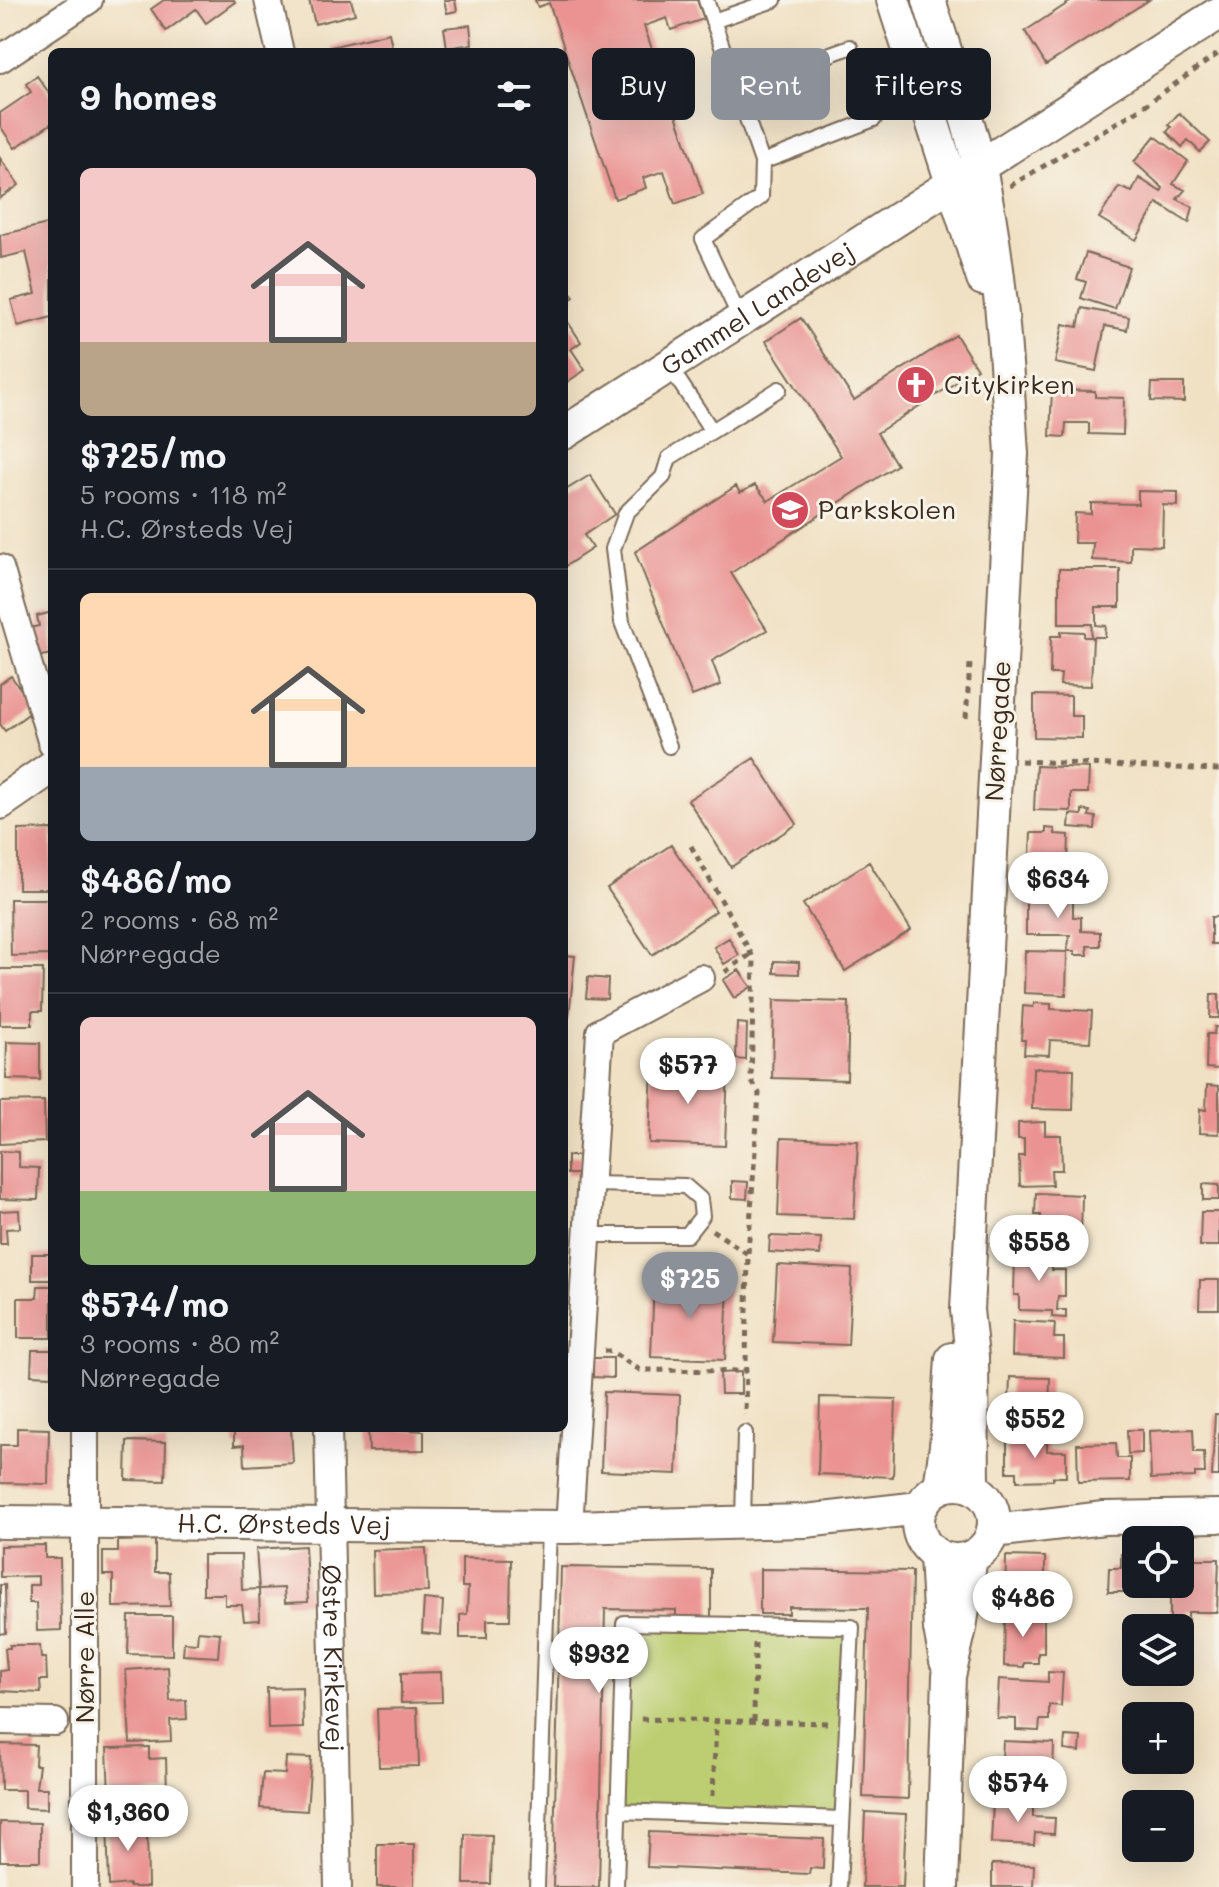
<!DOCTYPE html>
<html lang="en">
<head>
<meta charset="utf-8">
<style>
	:root { --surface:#171b24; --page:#242831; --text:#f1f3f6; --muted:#9ea1a6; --line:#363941; --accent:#8c9099 }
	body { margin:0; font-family:Mali,sans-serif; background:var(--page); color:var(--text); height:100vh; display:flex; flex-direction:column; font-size:30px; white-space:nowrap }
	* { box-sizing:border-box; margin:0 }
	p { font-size:26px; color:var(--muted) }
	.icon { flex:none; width:44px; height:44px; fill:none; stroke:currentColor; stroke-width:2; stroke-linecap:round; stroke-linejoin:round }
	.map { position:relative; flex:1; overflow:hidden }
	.panel { position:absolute; left:48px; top:48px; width:520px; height:1384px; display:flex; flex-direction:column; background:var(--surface); border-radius:12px; box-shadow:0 8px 32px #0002 }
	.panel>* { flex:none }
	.hud { position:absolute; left:592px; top:48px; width:506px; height:72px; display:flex; gap:16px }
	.controls { position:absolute; left:1122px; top:1526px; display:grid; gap:16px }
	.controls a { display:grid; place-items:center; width:72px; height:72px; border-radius:12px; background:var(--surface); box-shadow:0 8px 32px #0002; font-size:40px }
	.price { position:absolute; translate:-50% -68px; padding:0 18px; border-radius:28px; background:#fff; color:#222; font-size:26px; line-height:52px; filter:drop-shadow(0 2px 4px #0008) }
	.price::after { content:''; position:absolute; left:50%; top:48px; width:24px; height:18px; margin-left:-12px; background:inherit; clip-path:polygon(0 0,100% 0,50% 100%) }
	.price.on { background:var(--accent); color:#fff }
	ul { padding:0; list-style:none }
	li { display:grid; align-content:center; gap:16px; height:424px; padding:0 32px }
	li+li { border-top:2px solid var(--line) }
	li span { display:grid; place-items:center; height:248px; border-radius:12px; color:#555 }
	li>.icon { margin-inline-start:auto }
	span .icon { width:144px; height:144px; fill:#fffc; stroke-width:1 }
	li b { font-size:34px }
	h2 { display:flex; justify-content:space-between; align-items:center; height:96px; padding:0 32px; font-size:34px }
	.pill { padding:0 28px; border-radius:12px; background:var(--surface); box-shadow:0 8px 32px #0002; font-size:28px; line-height:72px }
	.pill.on { background:var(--accent); color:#fff }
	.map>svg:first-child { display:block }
</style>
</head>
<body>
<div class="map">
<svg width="1219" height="1887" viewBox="0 0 1219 1887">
	<rect width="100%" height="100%" fill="#f7f3e8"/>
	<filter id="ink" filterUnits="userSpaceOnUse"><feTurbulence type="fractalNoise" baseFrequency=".0125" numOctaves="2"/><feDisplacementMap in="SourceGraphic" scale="16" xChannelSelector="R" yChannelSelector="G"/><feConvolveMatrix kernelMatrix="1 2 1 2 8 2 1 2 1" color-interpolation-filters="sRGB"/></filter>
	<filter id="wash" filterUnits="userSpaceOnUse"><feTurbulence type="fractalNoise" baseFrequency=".006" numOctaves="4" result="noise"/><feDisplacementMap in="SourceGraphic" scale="32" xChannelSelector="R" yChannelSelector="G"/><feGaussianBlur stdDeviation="1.8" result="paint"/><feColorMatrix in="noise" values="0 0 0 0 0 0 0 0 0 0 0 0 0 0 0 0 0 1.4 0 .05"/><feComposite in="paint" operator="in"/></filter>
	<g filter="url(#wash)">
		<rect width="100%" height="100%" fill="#f1e1c4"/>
		<!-- green -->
		<path fill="#bcce71" stroke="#7c7c48" stroke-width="2" d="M624 1623 852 1627 842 1819 618 1811Z"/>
		<g id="blocks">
			<!-- building -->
			<path fill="#ea9392" d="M164 0H234L235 2 206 23 196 9 166 31 151 9Z
				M309 0H351L355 14 315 24Z
				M444 0H455L457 11 447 13Z
				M535 0H697L704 19 671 30 667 18 644 26 660 72 676 67 685 95 671 100 703 194 675 204 664 171 643 178 646 188 615 199 549 3 538 7Z
				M1073 0H1149L1046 65 1025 31Z
				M470 25 472 44 447 48 444 28Z
				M389 33 393 52H333L331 47Z
				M37 76 52 97V123L15 148 0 126V113L31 92 26 84Z
				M1179 113 1210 142 1200 152 1188 140 1182 147 1167 132 1171 127 1168 125Z
				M1155 136 1188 161 1173 184 1185 190 1177 199 1193 207 1189 223 1157 203 1136 240 1099 218 1119 187 1132 192 1139 178 1161 192 1163 188 1134 162Z
				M0 158 19 185 0 198Z
				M52 223V317L18 326 11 300 36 294 26 252 1 258 0 235Z
				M1086 253 1129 267 1115 309 1081 298 1086 282 1077 279Z
				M564 283 574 297 564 304Z
				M1082 308 1129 317 1127 330 1105 326 1096 371 1055 363 1063 324 1078 327Z
				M564 316 581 342 571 349 585 370 564 384Z
				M801 318 854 400 956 335 977 369 877 433 897 465 731 573 767 630 712 661 721 685 692 696 635 552 736 486 740 493 755 485 768 501 841 456 766 341Z
				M1152 383H1184V402L1151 401Z
				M1052 390 1095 391V397L1124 398 1123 435 1089 434V423H1066L1065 437 1050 436Z
				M590 475 615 514 584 535 593 548 564 567V491Z
				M1138 491 1178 492V506L1163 505 1162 546 1131 545V562L1092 560 1093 543H1074L1075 513 1091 514V503L1138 504Z
				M1059 569H1120V607H1096V625L1106 626 1105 637H1093L1091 686 1060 685 1061 674H1050L1051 636H1061V631L1084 632V637H1091L1092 624H1059Z
				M52 612V654L36 657 29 628 39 626 37 616Z
				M11 676 35 709 5 731 0 724V684Z
				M1034 695 1071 696V716H1082V738L1034 737Z
				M754 758 797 824 731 867 688 800Z
				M1036 766 1089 768 1088 793H1071V811L1034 810Z
				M1082 810 1090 811 1089 816 1096 817 1095 829 1069 827 1070 814 1082 815Z
				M1046 828 1055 829V834L1069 835 1068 865H1054L1053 878 1029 877 1031 833H1046Z
				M52 829V889H18V830Z
				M671 845 716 911 652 955 607 888Z
				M869 862 911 930 845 971 803 904Z
				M1078 873H1087V884H1078Z
				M1026 891H1073V917H1081V931L1100 932V946H1087L1088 955H1075V951H1067L1070 935H1026Z
				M10 899H52V955L11 956Z
				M1211 917H1219V944H1211Z
				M729 938 739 955 724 964 714 947Z
				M1025 951 1067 952 1066 995 1024 993Z
				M564 955 575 956 569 1017 564 1016Z
				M774 961 799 962V974L774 973Z
				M0 969H43L42 1011H32V1025H0Z
				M739 970 751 987 734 998 723 980Z
				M588 977 608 979 607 999 586 998Z
				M1211 994H1219V1018H1210Z
				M774 1000 849 1002 847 1080 772 1078Z
				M1034 1003 1051 1004V1009L1092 1011 1090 1042 1050 1040 1049 1055 1024 1054 1025 1040H1021L1023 1006 1033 1007Z
				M737 1023 747 1024 746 1060 736 1059Z
				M1215 1027H1219V1069L1206 1068 1207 1034H1214Z
				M7 1042 40 1043V1080L6 1079Z
				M652 1065 728 1068 725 1146 649 1143Z
				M1033 1068 1074 1069 1073 1110 1032 1109Z
				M1207 1085 1219 1086V1134L1199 1133 1200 1109 1206 1110Z
				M44 1101 45 1142 0 1144V1102Z
				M1045 1122V1135H1061L1062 1170H1051L1052 1185 1020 1186 1019 1156H1024V1139H1018V1123Z
				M781 1138 858 1141 854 1219 778 1216Z
				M0 1151 19 1152V1167L39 1168 38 1200 0 1199Z
				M567 1156H581V1174H567Z
				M732 1181 748 1182 747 1199 732 1198Z
				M1203 1184 1219 1185V1200H1203Z
				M1036 1193 1082 1195 1081 1238 1041 1237V1215H1035Z
				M19 1210 20 1228 6 1229 7 1244H0V1211Z
				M1201 1212H1219V1246H1200Z
				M770 1236 821 1238 820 1255 769 1252Z
				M1015 1253H1052V1270H1065V1296H1058L1057 1310H1066V1318L1052 1317V1311L1019 1310V1295H1014Z
				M32 1254H52V1280H32Z
				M777 1265 852 1269 848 1345 773 1342Z
				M654 1280 728 1283 725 1360 651 1357Z
				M1200 1280H1219V1309H1199Z
				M38 1286H52V1338H18V1298H37Z
				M1013 1321 1055 1323 1054 1338H1064V1358L1012 1356Z
				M32 1350H52V1376L31 1375Z
				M593 1358H613V1378L593 1377Z
				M741 1372V1394H721L720 1373Z
				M1010 1377 1050 1378 1049 1414 1034 1413 1033 1431H1008Z
				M604 1392 680 1395 677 1474 601 1471Z
				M820 1397 896 1399 893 1477 818 1474Z
				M1215 1414H1219V1476H1212Z
				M17 1428 49 1429 48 1484 0 1483V1445H17Z
				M234 1428H291L293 1463 245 1466 244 1445 234 1446Z
				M368 1428 424 1431V1450L369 1451Z
				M1193 1429 1194 1452H1204L1205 1473H1195V1477L1151 1479 1149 1431Z
				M1127 1430H1142V1453L1128 1454Z
				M1007 1438H1047V1451H1066V1477H1053V1480L1017 1481V1472H1007Z
				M127 1441 166 1442 165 1481 126 1480Z
				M1116 1443 1117 1458H1130V1481L1078 1482 1077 1444Z
				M155 1540V1572H169L170 1606 113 1607V1575H103V1552H118V1541Z
				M45 1545V1558H60L61 1630 37 1631 36 1603H29V1585H38V1576L0 1577V1546Z
				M305 1546 308 1602 285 1603 284 1588 259 1589 256 1549Z
				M426 1548 428 1592 373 1593 372 1550Z
				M1121 1554H1136V1584H1162V1592H1108L1109 1568H1121Z
				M203 1555H241L242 1590 259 1589 260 1620 244 1621 242 1605H225V1594H203Z
				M1006 1556 1045 1557V1577H1055V1603L1005 1602Z
				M462 1558 511 1559 510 1620H487V1638H460V1615L467 1614 468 1587H462Z
				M1180 1559H1219L1217 1612H1188V1626H1170V1594H1179Z
				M561 1567 711 1569V1618L676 1617V1610L605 1609 599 1887H553Z
				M760 1569 912 1571 908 1799 863 1797 868 1608 789 1607V1614H760Z
				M0 1585H5L6 1633 0 1634Z
				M424 1599 443 1601 441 1635 422 1633Z
				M1005 1614 1044 1615V1653H1038V1663H1024V1667L1004 1666Z
				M129 1616H172V1655L128 1654Z
				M198 1631 220 1633 218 1657 183 1655 184 1642 197 1643Z
				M10 1645H40L41 1658H46L47 1680H40L41 1693 0 1691V1671L7 1670 5 1648H10Z
				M168 1667 170 1701 186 1700 187 1719 170 1720 171 1741 130 1743 126 1670Z
				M441 1672 442 1702 401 1703V1673Z
				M1048 1672 1063 1673 1061 1706 1049 1705V1720H1040L1039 1731 1016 1730V1719L997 1718 999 1679 1048 1682Z
				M302 1687 303 1728 268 1729 267 1688Z
				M417 1708 419 1766 379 1767 377 1709Z
				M1065 1736 1081 1737 1080 1752 1064 1750Z
				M1003 1741 1054 1743 1053 1774H1059L1058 1794 1030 1793V1786L993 1784 994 1759H1002Z
				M0 1744 36 1745 35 1765H39L36 1788H47V1809L24 1808V1790H1Z
				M149 1747V1759L166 1758 167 1793 109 1795 107 1748Z
				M286 1757 311 1758 307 1811 260 1808 263 1773 285 1774Z
				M993 1802 1033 1804V1817L1055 1818 1054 1834 1035 1833 1034 1845 991 1843Z
				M865 1812 906 1814 903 1887H862Z
				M107 1820 147 1821 148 1887H129V1884L109 1886Z
				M0 1822 40 1823V1861H0Z
				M649 1832 824 1839 823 1869 810 1868 809 1874 647 1867Z
				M465 1834 492 1835 491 1884H464Z
				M377 1844H414V1887H377Z
				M992 1864 1034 1865 1033 1887H992Z"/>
		</g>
	</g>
	<g filter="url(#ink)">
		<use href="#blocks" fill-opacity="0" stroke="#7b6a58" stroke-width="2"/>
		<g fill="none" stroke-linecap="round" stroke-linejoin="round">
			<!-- service casing -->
			<g stroke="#7b6a58" stroke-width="18">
				<path id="service" d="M706 0 762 162 761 197 703 239 741 320
					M713 21 774 0
					M736 88 850 47
					M762 162 874 119
					M669 366 712 431
					M669 746 622 622 613 549 626 513 663 477 669 458 779 389
					M588 1235H687L702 1216 700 1199 685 1186 591 1184
					M743 1522 745 1433
					M618 1811 842 1819
					M537 1887 549 1527
					M616 1887 624 1623 852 1627 839 1887"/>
			</g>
			<!-- minor casing -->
			<g stroke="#7b6a58" stroke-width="30">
				<g id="minor">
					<path d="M268 0 280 52"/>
					<path d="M0 59 89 0"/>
					<path d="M0 568 52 744"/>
					<path id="s1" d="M328 1428 338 1887"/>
					<path d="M569 1527 600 1032 701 978"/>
					<path d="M0 1721 55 1722"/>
					<path d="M85 1887V1428"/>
				</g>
			</g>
			<!-- tertiary casing -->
			<g stroke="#7b6a58" stroke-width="36">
				<g id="tertiary">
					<path d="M893 0 983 279"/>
					<path d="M929 0C946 56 967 112 980 169 1001 263 1006 358 1012 454L967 1310 972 1357 973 1487"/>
					<path id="s2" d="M564 433 1219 13"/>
					<path d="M0 803 52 767"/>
					<circle cx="956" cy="1522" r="38"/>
					<path d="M940 1487 946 1446 952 1359"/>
					<path id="s3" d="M0 1522 569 1527 805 1521 920 1508"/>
					<path d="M993 1531 1104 1518 1219 1516"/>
					<path d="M936 1555 940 1629 946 1661"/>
					<path d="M942 1887 949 1676 960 1628 971 1557"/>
				</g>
			</g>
			<!-- path -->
			<path stroke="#7b6a58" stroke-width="5" stroke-dasharray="6 6" stroke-linecap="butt" d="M1010 186 1138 110 1219 53
				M966 718 970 664
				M1021 761 1219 770
				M691 846 754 959 751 1080 759 1093 748 1254 745 1415
				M725 972 751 954
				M712 1230 748 1254
				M604 1351H610L640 1370 746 1371
				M641 1719 831 1723
				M754 1721 755 1642
				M713 1796 716 1721"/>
			<!-- service -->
			<use href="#service" stroke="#fff" stroke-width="14"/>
			<!-- minor -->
			<use href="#minor" stroke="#fff" stroke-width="26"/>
			<!-- tertiary -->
			<use href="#tertiary" stroke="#fff" stroke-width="32"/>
		</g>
	</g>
	<!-- icons -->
	<defs>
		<g id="church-disc" transform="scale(2)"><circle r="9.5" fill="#d1495b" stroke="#f7f3e8"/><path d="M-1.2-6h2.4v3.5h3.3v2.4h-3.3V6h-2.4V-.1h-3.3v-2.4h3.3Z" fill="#fff"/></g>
		<g id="school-disc" transform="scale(2)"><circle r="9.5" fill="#d1495b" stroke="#f7f3e8"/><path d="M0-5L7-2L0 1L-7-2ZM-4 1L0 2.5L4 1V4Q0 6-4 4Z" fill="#fff"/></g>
	</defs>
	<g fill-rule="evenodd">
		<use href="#church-disc" x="916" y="385"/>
		<use href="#school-disc" x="790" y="510"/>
	</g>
	<g text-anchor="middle" stroke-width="6" stroke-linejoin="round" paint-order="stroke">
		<!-- street labels -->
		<g font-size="26" fill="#3b2a1e" stroke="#f7f3e8">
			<text dy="9" stroke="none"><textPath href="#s2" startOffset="230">Gammel Landevej</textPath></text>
			<text transform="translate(998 731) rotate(-87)" y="9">Nørregade</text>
			<text dy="9" stroke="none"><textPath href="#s3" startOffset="284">H.C. Ørsteds Vej</textPath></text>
			<text transform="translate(85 1657) rotate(-90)" y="9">Nørre Alle</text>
			<text dy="9" stroke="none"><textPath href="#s1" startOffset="230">Østre Kirkevej</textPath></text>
		</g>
		<!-- poi labels -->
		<g font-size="26" fill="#3b2a1e" stroke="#f7f3e8" text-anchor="start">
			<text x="944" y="394">Citykirken</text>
			<text x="818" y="519">Parkskolen</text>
		</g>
	</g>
</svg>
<div class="controls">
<a><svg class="icon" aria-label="locate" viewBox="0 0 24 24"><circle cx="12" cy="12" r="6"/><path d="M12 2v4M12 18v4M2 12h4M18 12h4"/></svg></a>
<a><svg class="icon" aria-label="layers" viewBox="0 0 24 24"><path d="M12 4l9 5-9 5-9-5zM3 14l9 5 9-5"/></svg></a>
<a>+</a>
<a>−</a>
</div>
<b class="price" style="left:1058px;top:920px">$634</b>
<b class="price" style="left:688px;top:1106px">$577</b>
<b class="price" style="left:1039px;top:1283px">$558</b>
<b class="price on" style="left:690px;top:1320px">$725</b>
<b class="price" style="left:1035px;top:1460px">$552</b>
<b class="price" style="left:1023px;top:1639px">$486</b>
<b class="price" style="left:599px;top:1695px">$932</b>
<b class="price" style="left:1018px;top:1824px">$574</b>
<b class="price" style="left:128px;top:1853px">$1,360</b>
<div class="hud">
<a class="pill">Buy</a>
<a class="pill on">Rent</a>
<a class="pill">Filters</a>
</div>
<section class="panel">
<h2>9 homes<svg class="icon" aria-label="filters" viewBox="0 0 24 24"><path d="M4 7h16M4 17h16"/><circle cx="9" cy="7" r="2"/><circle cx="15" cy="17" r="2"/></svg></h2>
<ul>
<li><span style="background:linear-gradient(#f6c9c9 70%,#b9a48a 0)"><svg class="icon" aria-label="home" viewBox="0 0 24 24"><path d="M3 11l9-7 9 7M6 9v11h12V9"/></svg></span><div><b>$725/mo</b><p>5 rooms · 118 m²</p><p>H.C. Ørsteds Vej</p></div></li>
<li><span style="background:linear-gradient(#ffd9b3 70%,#9aa5b1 0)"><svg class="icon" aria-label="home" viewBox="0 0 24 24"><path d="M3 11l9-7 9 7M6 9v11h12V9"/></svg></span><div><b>$486/mo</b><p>2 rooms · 68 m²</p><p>Nørregade</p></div></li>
<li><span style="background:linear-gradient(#f6c9c9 70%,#8fb573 0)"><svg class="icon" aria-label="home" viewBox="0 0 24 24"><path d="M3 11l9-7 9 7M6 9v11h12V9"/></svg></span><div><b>$574/mo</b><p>3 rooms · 80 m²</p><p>Nørregade</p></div></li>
</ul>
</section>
</div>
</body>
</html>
